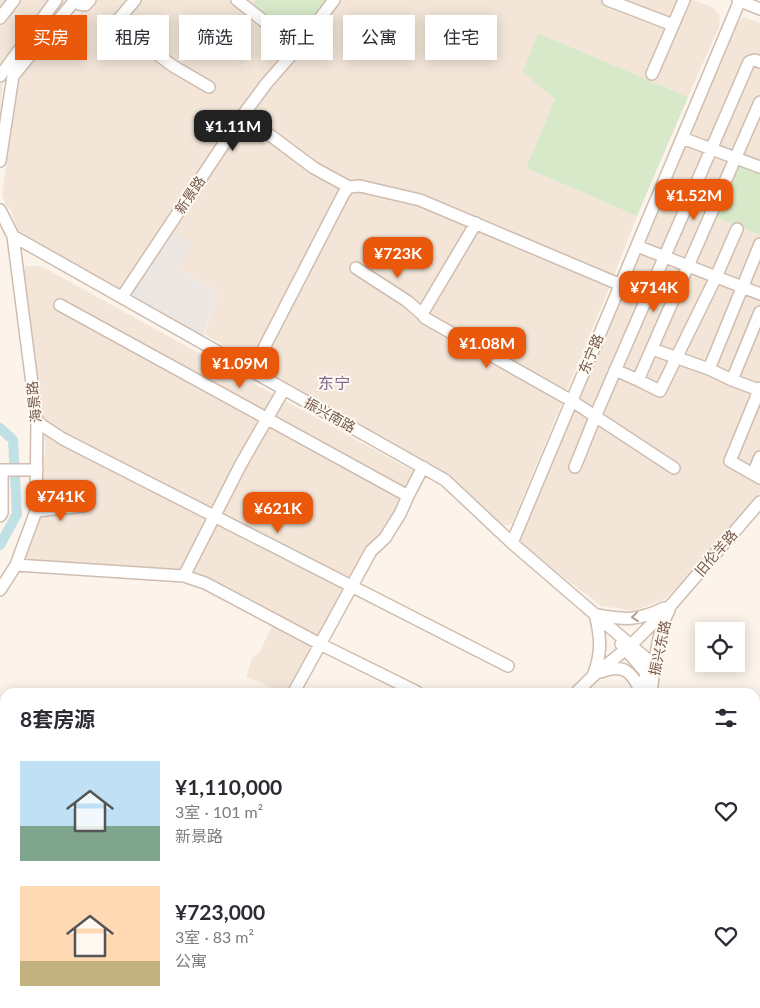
<!DOCTYPE html>
<html lang="zh">
<head>
<meta charset="utf-8">
<style>
	:root { --surface:#fff; --page:#f7f7f7; --text:#2b2b33; --muted:#7c7c81; --accent:#ea580c }
	body { margin:0; font-family:Lato,"Noto Sans SC",sans-serif; background:var(--page); color:var(--text); height:100vh; display:flex; flex-direction:column; font-size:19px; white-space:nowrap }
	* { box-sizing:border-box; margin:0 }
	p { font-size:16px; color:var(--muted) }
	.icon { flex:none; width:28px; height:28px; fill:none; stroke:currentColor; stroke-width:2; stroke-linecap:round; stroke-linejoin:round }
	.map { position:relative; flex:1; overflow:hidden }
	.details { position:absolute; left:0px; top:688px; width:760px; height:321px; display:flex; flex-direction:column; background:var(--surface); border-radius:15px 15px 0 0; box-shadow:0 2px 12px #0003 }
	.details>* { flex:none }
	.hud { position:absolute; left:15px; top:15px; width:500px; height:45px; display:flex; gap:10px }
	.buttons { position:absolute; left:695px; top:622px; display:grid; gap:10px }
	.buttons a { display:grid; place-items:center; width:50px; height:50px; border-radius:0px; background:var(--surface); box-shadow:0 2px 12px #0003; font-size:25px }
	.price { position:absolute; translate:-50% -42px; padding:0 11px; border-radius:10px; background:var(--accent); color:#fff; font-size:16px; line-height:32px; filter:drop-shadow(0 1px 2px #0008) }
	.price::after { content:''; position:absolute; left:50%; top:30px; width:15px; height:11px; margin-left:-8px; background:inherit; clip-path:polygon(0 0,100% 0,50% 100%) }
	.price.active { background:#222; color:#fff }
	ul { padding:0; list-style:none }
	li { display:flex; align-items:center; gap:15px; height:125px; padding:0 20px }
	li span { display:grid; place-items:center; flex:none; width:140px; height:100px; border-radius:0px; color:#555 }
	li>.icon { margin-inline-start:auto }
	span .icon { width:60px; height:60px; fill:#fffc; stroke-width:1 }
	li b { font-size:21px }
	h2 { display:flex; justify-content:space-between; align-items:center; height:60px; padding:0 20px; font-size:21px }
	.chip { padding:0 18px; border-radius:0px; background:var(--surface); box-shadow:0 2px 12px #0003; font-size:18px; line-height:45px }
	.chip.active { background:var(--accent); color:#fff }
	.map>svg:first-child { display:block }
</style>
</head>
<body>
<div class="map">
<svg width="760" height="1008" viewBox="0 0 760 1008">
	<rect width="100%" height="100%" fill="#fcf4ea"/>
	<!-- residential -->
	<path fill="#f3e6d9" d="M0 0H66L3 79 0 115Z
		M86 0H256L245 13 289 48 241 106 120 288 115 291 17 232 11 210 6 205 2 195 19 82 24 67 90 4Z
		M341 0H694L714 8 720 17 719 27 688 97 538 33 555 99 526 168 637 216 606 296 513 521 509 525 501 526 427 464 204 334 219 292 176 268 172 230 240 127Z
		M744 17 760 23V172L714 216 760 235V493L677 588 665 599 634 611 601 606 520 544 519 538 729 34 737 22Z
		M26 266H41L422 476 364 579 356 590 298 692H270L271 688 261 682 246 678 252 658 259 653 274 622 198 583 181 580 8 567 35 507 46 447 15 284Z
		M760 934V1008H703L702 1004H755V935Z"/>
	<!-- industrial -->
	<path fill="#ede7e3" d="M172 230 192 244 176 268 219 292 202 337 129 297Z"/>
	<!-- green -->
	<path fill="#d7e9c9" d="M256 0H326L295 39 252 5Z
		M538 33 688 97 637 216 526 168 555 99 523 72Z
		M736 162 760 172V235L714 216Z
		M0 930 5 933V976H0Z"/>
	<g fill="none" stroke-linecap="round" stroke-linejoin="round">
		<!-- canal -->
		<path stroke="#bfe0e5" stroke-width="10" d="M0 428 13 440 17 514 0 545
			M755 725 760 721
			M0 875H5"/>
		<!-- minor casing -->
		<g stroke="#cebdb0" stroke-width="14">
			<path id="minor" d="M75 0 79 4 85 5 90 0
				M135 0 117 21 122 28 173 66 209 87
				M237 0 298 48
				M608 0 673 25
				M738 0 760 9
				M0 18 14 0
				M652 74 684 0
				M0 76 56 0
				M243 115 314 168 349 187
				M682 138 760 167
				M0 161 13 76 75 0
				M0 210 13 236 37 422 36 511 16 565 0 590
				M476 223 422 314 425 318 572 401 674 468
				M737 229 716 277 660 391 638 380 760 102
				M13 236 445 480 512 543 655 666
				M637 246 760 294
				M356 268 407 301 422 314
				M122 297 243 115 266 84 300 45 334 0
				M60 305 408 496
				M652 349 709 369 732 380 759 390
				M709 369 760 244
				M615 370 638 380
				M252 371 344 193 349 187 360 186 420 200 621 285
				M732 380 760 312
				M760 388 730 461 760 478
				M37 422 63 439 508 666
				M575 467 595 417 749 62 755 60 760 62
				M0 470H37
				M753 474 760 457
				M36 511 83 506
				M0 516 2 513V470
				M512 543 740 0
				M16 565 184 576 205 583 320 644 417 692
				M184 576 241 464 284 389
				M597 615C626 620 637 621 664 608
				M621 644 646 673 642 692
				M601 672C624 663 632 672 641 692
				M593 676C602 653 601 638 595 614
				M294 692 371 551 385 538 400 514 408 496 423 467
				M577 692 593 676 631 645 672 604 760 502
				M651 692C655 665 656 635 669 610
				M755 736 760 731
				M0 905H5
				M0 914 5 917
				M0 984 5 985
				M679 1004 681 1008
				M688 1004 689 1008
				M283 1008 285 1004"/>
		</g>
		<!-- minor -->
		<use href="#minor" stroke="#fff" stroke-width="11"/>
	</g>
	<!-- one-way arrows -->
	<defs><path id="oneway-chevron" d="M-2-3.5L2.5 0L-2 3.5" fill="none" stroke-width="1.6" stroke-linecap="round" stroke-linejoin="round" transform="scale(1.25)"/></defs>
	<use stroke="#ad9d95" href="#oneway-chevron" transform="translate(635 617) rotate(173)"/>
	<g text-anchor="middle" stroke-width="4" stroke-linejoin="round" paint-order="stroke">
		<!-- street labels -->
		<g font-size="14" fill="#765b4e" stroke="#fef9f1">
			<text transform="translate(190 195) rotate(-56)" y="5">新景路</text>
			<text transform="translate(591 354) rotate(-67)" y="5">东宁路</text>
			<text transform="translate(34 402) rotate(-96)" y="5">海景路</text>
			<text transform="translate(330 415) rotate(29)" y="5">振兴南路</text>
			<text transform="translate(716 553) rotate(-49)" y="5">旧伦羊路</text>
			<text transform="translate(660 648) rotate(-78)" y="5">振兴东路</text>
		</g>
		<!-- quarter labels -->
		<g font-size="16" fill="#826691" stroke="#fef9f1">
			<text x="334" y="389">东宁</text>
		</g>
	</g>
</svg>
<div class="buttons">
<a><svg class="icon" aria-label="locate" viewBox="0 0 24 24"><circle cx="12" cy="12" r="6"/><path d="M12 2v4M12 18v4M2 12h4M18 12h4"/></svg></a>
</div>
<b class="price active" style="left:233px;top:152px">¥1.11M</b>
<b class="price" style="left:694px;top:221px">¥1.52M</b>
<b class="price" style="left:398px;top:279px">¥723K</b>
<b class="price" style="left:654px;top:313px">¥714K</b>
<b class="price" style="left:487px;top:369px">¥1.08M</b>
<b class="price" style="left:240px;top:389px">¥1.09M</b>
<b class="price" style="left:61px;top:522px">¥741K</b>
<b class="price" style="left:278px;top:534px">¥621K</b>
<div class="hud">
<a class="chip active">买房</a>
<a class="chip">租房</a>
<a class="chip">筛选</a>
<a class="chip">新上</a>
<a class="chip">公寓</a>
<a class="chip">住宅</a>
</div>
<section class="details">
<h2>8套房源<svg class="icon" aria-label="filters" viewBox="0 0 24 24"><path d="M4 7h16M4 17h16"/><circle cx="9" cy="7" r="2"/><circle cx="15" cy="17" r="2"/></svg></h2>
<ul>
<li><span style="background:linear-gradient(#bfe0f5 65%,#7fa58c 0)"><svg class="icon" aria-label="home" viewBox="0 0 24 24"><path d="M3 11l9-7 9 7M6 9v11h12V9"/></svg></span><div><b>¥1,110,000</b><p>3室 · 101 m²</p><p>新景路</p></div><svg class="icon" aria-label="heart" viewBox="0 0 24 24"><path d="M12 20l-8-8c-3-5 5-10 8-4 3-6 11-1 8 4z"/></svg></li>
<li><span style="background:linear-gradient(#ffd9b3 75%,#c2b280 0)"><svg class="icon" aria-label="home" viewBox="0 0 24 24"><path d="M3 11l9-7 9 7M6 9v11h12V9"/></svg></span><div><b>¥723,000</b><p>3室 · 83 m²</p><p>公寓</p></div><svg class="icon" aria-label="heart" viewBox="0 0 24 24"><path d="M12 20l-8-8c-3-5 5-10 8-4 3-6 11-1 8 4z"/></svg></li>
</ul>
</section>
</div>
</body>
</html>
